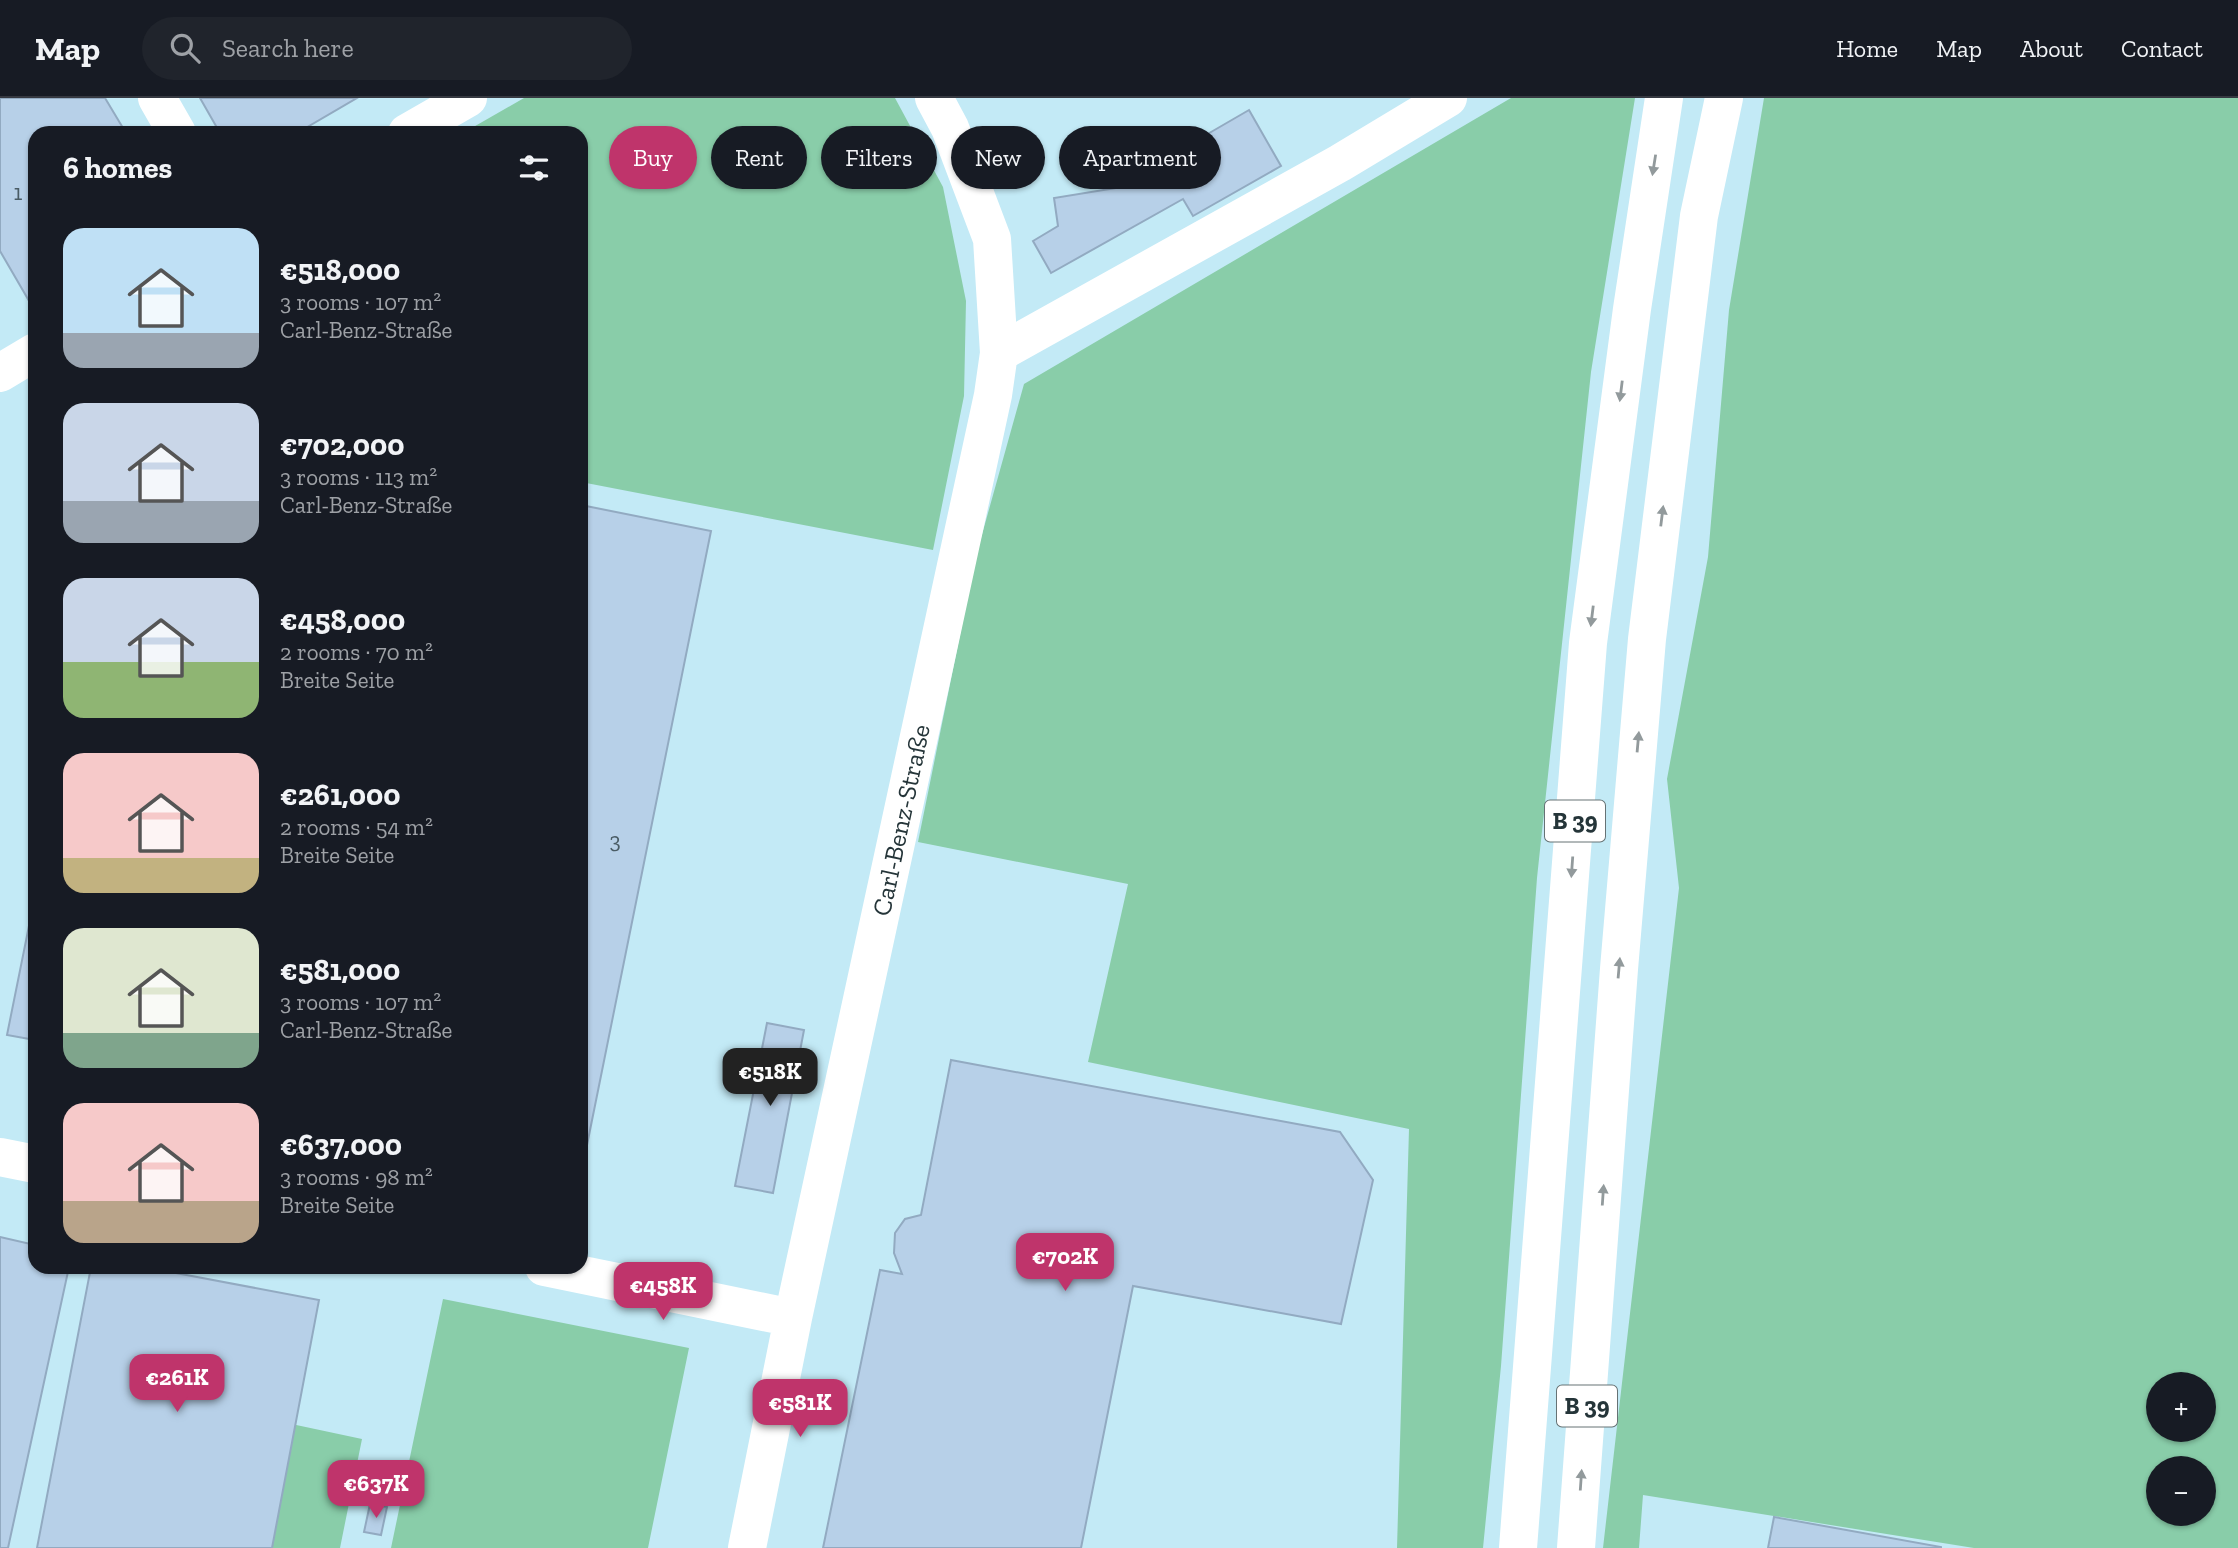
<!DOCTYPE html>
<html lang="en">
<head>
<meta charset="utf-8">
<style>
	:root { --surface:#171b24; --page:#20242c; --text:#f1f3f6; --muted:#9ea1a6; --line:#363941; --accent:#bf346b }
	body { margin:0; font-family:"Zilla Slab",serif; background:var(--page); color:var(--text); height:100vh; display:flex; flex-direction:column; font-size:26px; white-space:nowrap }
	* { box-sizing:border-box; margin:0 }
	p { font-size:23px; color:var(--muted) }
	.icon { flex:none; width:38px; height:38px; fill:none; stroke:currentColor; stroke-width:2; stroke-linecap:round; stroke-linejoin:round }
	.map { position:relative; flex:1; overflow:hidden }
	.panel { position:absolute; left:28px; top:28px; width:560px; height:1148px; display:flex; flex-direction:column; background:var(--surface); border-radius:21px; box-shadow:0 2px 5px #0004 }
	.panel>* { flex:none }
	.top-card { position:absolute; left:609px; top:28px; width:665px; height:63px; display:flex; gap:14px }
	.buttons { position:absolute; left:2146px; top:1274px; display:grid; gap:14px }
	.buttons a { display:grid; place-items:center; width:70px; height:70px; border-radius:50%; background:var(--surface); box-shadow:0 2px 5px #0004; font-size:35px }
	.price { position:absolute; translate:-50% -60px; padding:0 16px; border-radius:14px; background:var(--accent); color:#fff; font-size:23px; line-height:46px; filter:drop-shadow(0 2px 4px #0008) }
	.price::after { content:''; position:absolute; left:50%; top:42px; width:21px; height:16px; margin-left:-10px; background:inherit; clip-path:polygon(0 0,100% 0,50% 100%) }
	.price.active { background:#222; color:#fff }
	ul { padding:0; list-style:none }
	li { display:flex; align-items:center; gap:21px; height:175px; padding:0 35px }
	li span { display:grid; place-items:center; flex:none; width:196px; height:140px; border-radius:21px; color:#555 }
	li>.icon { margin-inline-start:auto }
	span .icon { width:84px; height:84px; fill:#fffc; stroke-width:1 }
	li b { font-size:30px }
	h2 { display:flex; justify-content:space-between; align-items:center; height:84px; padding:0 35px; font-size:30px }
	.pill { padding:0 24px; border-radius:32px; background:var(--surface); box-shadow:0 2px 5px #0004; font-size:24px; line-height:63px }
	.pill.active { background:var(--accent); color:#fff }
	header { display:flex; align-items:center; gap:42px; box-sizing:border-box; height:98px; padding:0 35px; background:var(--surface); border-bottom:2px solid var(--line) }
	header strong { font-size:33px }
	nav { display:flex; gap:38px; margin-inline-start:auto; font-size:24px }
	.search { width:490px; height:63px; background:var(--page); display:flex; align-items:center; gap:18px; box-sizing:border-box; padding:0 24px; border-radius:38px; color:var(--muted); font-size:26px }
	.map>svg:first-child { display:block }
</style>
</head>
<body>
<header>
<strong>Map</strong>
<div class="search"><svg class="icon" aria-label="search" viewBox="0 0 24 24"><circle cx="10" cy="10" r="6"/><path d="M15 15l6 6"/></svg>Search here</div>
<nav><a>Home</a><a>Map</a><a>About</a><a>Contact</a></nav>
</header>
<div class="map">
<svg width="2238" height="1450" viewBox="0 0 2238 1450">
	<rect width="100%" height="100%" fill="#c3eaf6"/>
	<!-- green -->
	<path fill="#89cda9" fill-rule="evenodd" d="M524 0H895L943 89 966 203 964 298 933 452 581 384V35H463Z
		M1511 0H1635L1591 274 1537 780 1501 1268 1483 1450H1397L1409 1031 1088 964 1128 786 918 744 976 458 1024 286Z
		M1764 0H2238V1450H1974L1643 1397 1639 1450H1603L1679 790 1667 681 1708 459 1729 212ZM2158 1286H2203V1332H2158ZM2158 1370H2203V1416H2158Z
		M443 1201 689 1250 648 1450H391Z
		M99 1285 362 1341 340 1450H67Z"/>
	<!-- building -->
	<path fill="#b7d0e8" stroke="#92aac1" stroke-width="2" d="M0 0H105L126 35H35V206L32 208 0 153Z
		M200 0H357L297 35H220Z
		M1249 12 1281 68 1193 118 1183 101 1051 175 1033 143 1058 128 1054 100 1128 88 1164 68 1161 63Z
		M581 407 711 433 586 1052 581 1051Z
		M35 798V942L7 937Z
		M767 925 804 932 773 1095 735 1088Z
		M951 962 1340 1034 1373 1082 1341 1226 1133 1188 1081 1450H823L880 1172 902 1176 894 1155 895 1135 905 1121 921 1117Z
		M0 1139 35 1147V1169H69L8 1450H0Z
		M91 1169H144L319 1202 272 1450H37Z
		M370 1406 387 1409 381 1437 364 1434Z
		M1774 1419 1941 1449V1450H1768Z"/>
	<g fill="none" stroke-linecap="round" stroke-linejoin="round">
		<!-- minor -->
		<path stroke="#fff" stroke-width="38" d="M157 0 177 35
			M407 35 468 0
			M999 255 1340 65 1448 0
			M0 275 35 254
			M0 1059 35 1066
			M544 1169 793 1220
			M747 1450 793 1220 993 297 999 255 992 141 950 30 934 0"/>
		<!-- highway -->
		<path stroke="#fff" stroke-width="38" d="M1518 1450 1588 545 1632 211 1664 0
			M1576 1450 1619 871 1647 541 1699 118 1724 0"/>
	</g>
	<!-- one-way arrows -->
	<defs><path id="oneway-solid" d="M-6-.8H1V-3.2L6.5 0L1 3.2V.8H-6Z" transform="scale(1.75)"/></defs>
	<g fill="#929a9c">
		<use href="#oneway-solid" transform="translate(1654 67) rotate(99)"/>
		<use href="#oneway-solid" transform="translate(1621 293) rotate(97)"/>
		<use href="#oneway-solid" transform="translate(1662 418) rotate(-83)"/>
		<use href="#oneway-solid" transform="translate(1592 518) rotate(97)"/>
		<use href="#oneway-solid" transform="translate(1638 644) rotate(-85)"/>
		<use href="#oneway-solid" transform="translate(1572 769) rotate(94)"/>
		<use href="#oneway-solid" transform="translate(1619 870) rotate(-85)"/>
		<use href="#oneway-solid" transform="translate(1603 1097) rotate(-86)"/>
		<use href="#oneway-solid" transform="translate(1581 1382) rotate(-86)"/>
	</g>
	<g text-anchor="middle" stroke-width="5" stroke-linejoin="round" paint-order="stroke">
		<!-- number labels -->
		<g font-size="23" fill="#4a5c65">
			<text x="18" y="102">1</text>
			<text x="615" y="750">3</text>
		</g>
		<!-- shield labels -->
		<g fill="#fff" stroke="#667274" stroke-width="2">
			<rect x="1545" y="702.5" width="60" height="41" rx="5"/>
			<rect x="1557" y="1287.5" width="60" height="41" rx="5"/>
		</g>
		<g font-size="24" font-weight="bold" fill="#253539">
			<text x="1575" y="731">B 39</text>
			<text x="1587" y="1316">B 39</text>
		</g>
		<!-- street labels -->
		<g font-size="26" fill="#253539" stroke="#fff">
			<text transform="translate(901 722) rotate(-78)" y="9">Carl-Benz-Straße</text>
		</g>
	</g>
</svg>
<div class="buttons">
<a>+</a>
<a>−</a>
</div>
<b class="price active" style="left:770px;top:1010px">€518K</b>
<b class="price" style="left:1065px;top:1195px">€702K</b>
<b class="price" style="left:663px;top:1224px">€458K</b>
<b class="price" style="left:177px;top:1316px">€261K</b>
<b class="price" style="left:800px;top:1341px">€581K</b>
<b class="price" style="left:376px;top:1422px">€637K</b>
<div class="top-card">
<a class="pill active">Buy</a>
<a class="pill">Rent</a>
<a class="pill">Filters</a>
<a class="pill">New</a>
<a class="pill">Apartment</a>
</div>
<section class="panel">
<h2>6 homes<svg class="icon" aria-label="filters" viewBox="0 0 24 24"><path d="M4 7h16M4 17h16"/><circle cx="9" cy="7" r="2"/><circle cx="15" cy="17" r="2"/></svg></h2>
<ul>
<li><span style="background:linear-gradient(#bfe0f5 75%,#9aa5b1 0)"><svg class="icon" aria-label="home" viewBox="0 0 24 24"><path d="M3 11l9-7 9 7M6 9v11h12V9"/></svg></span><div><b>€518,000</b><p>3 rooms · 107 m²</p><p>Carl-Benz-Straße</p></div></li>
<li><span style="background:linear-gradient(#c9d6e8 70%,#9aa5b1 0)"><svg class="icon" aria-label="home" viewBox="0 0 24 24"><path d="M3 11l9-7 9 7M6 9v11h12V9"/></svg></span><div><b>€702,000</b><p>3 rooms · 113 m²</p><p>Carl-Benz-Straße</p></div></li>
<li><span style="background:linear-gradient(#c9d6e8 60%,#8fb573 0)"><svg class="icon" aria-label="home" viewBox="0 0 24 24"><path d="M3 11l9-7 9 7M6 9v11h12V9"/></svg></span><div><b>€458,000</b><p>2 rooms · 70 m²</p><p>Breite Seite</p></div></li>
<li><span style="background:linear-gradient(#f6c9c9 75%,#c2b280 0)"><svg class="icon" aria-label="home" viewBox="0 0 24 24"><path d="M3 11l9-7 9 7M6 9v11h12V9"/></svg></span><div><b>€261,000</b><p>2 rooms · 54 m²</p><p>Breite Seite</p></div></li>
<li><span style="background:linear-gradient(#dfe7d0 75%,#7fa58c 0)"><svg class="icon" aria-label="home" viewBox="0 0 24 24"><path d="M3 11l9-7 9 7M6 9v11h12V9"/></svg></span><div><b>€581,000</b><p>3 rooms · 107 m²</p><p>Carl-Benz-Straße</p></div></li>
<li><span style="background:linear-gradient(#f6c9c9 70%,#b9a48a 0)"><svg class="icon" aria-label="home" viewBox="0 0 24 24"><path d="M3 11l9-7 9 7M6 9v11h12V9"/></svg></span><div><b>€637,000</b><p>3 rooms · 98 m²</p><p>Breite Seite</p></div></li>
</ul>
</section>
</div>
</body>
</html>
